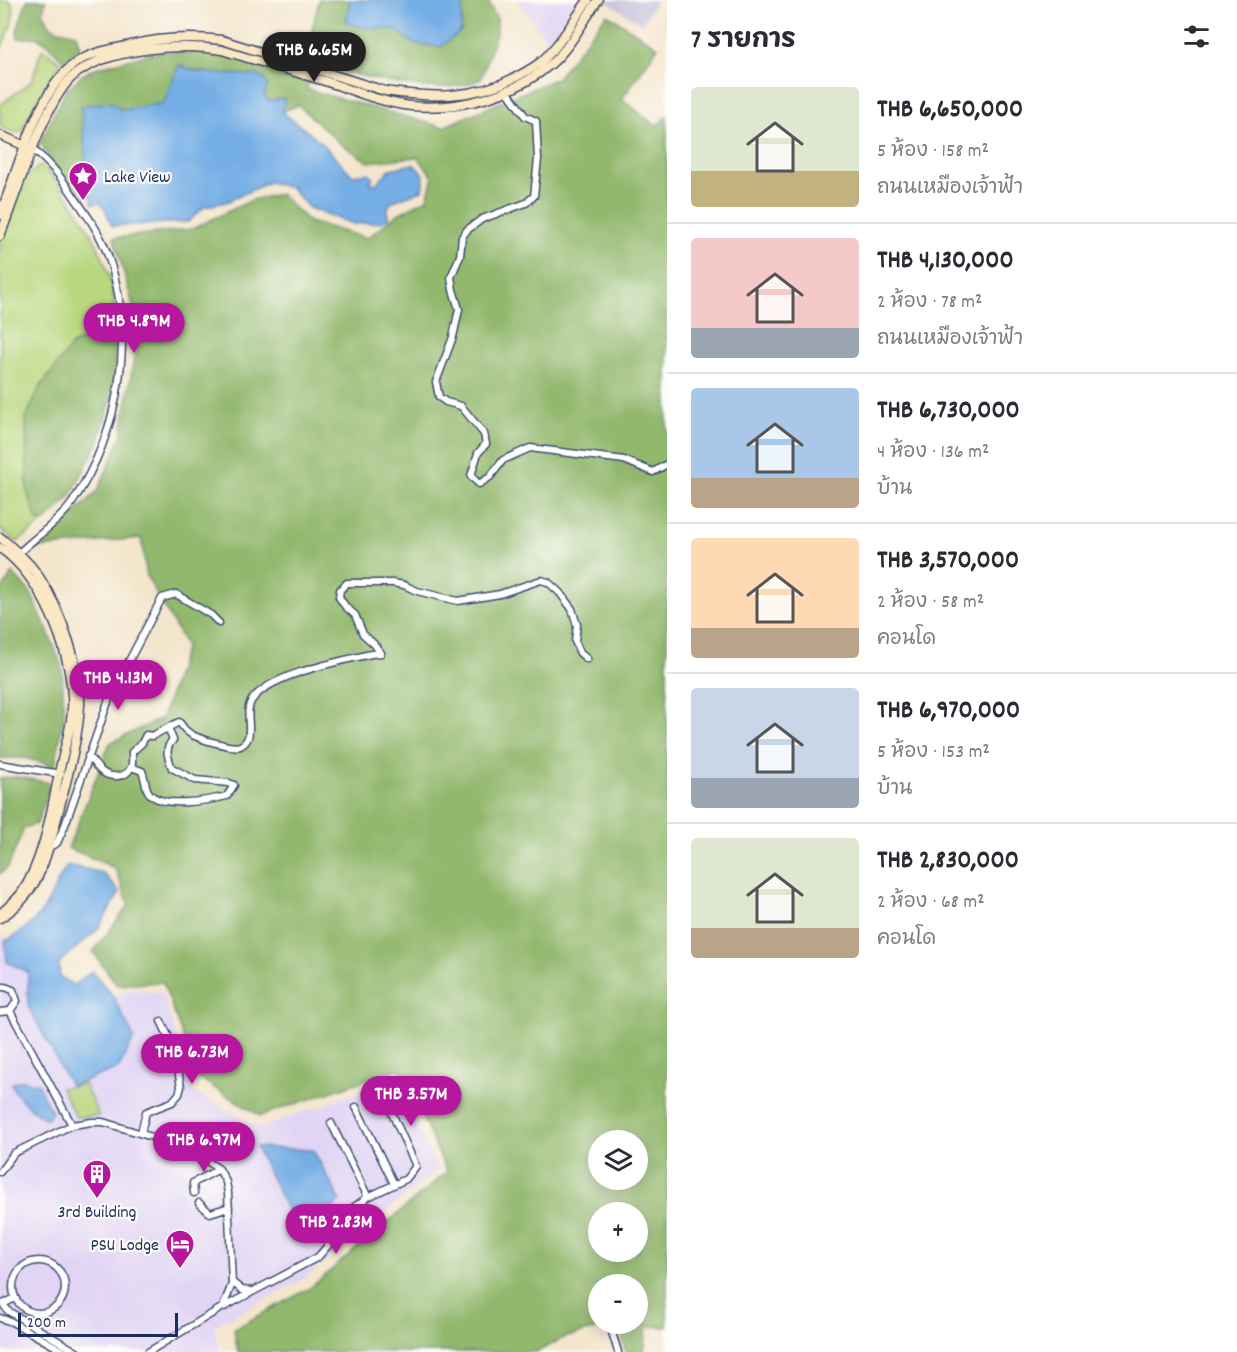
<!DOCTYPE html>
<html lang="th">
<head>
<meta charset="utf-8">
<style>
	:root { --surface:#fff; --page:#f2f2f3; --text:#2b2b33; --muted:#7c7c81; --line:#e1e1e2; --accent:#b5179e }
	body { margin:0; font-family:Dekko,"Playpen Sans Thai",sans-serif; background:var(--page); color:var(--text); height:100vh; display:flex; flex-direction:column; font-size:22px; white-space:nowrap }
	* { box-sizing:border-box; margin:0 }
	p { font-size:20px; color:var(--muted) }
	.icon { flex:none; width:33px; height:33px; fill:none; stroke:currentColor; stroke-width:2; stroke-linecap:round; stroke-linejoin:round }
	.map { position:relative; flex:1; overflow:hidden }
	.sheet { display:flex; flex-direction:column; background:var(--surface); width:570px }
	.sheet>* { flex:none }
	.tools { position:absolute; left:588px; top:1130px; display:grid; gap:12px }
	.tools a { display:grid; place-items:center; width:60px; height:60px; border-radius:50%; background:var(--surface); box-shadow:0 3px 15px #0003; font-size:30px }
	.scale { position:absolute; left:18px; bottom:15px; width:160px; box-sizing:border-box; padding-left:6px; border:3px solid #1b2f5e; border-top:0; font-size:16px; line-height:21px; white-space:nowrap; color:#1b2f5e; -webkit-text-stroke:4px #fdfcf7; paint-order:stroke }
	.price { position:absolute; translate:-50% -51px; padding:0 14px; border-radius:21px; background:var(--accent); color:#fff; font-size:20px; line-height:39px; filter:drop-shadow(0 2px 3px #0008) }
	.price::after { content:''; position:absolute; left:50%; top:36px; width:18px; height:14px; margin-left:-9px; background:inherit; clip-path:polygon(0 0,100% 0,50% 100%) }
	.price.on { background:#222; color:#fff }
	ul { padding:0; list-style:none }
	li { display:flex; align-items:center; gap:18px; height:150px; padding:0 24px }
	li+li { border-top:2px solid var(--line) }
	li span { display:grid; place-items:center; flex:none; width:168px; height:120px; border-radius:6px; color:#555 }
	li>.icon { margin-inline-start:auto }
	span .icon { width:72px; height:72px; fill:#fffc; stroke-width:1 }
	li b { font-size:26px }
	h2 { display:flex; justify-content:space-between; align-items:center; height:72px; padding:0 24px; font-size:26px }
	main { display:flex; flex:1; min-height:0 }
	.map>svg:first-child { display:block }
</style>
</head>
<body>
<main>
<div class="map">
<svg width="667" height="1352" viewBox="0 0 667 1352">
	<rect width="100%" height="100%" fill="#fdfcf7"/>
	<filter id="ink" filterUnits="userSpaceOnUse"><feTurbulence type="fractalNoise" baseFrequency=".0167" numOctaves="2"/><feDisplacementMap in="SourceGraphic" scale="12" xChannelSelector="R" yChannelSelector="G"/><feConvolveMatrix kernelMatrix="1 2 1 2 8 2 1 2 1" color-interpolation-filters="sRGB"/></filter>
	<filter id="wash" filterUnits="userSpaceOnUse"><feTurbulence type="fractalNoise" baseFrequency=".008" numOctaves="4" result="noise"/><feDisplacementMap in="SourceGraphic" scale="24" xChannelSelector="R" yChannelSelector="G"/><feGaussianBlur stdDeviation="1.35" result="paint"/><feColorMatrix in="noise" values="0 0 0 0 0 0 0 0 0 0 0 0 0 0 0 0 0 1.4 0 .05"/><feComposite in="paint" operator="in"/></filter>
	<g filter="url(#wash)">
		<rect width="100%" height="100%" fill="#f4e6cd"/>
		<!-- built -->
		<path fill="#e1d4f4" d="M518 0H579L547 41Z
			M0 933 78 1005 136 989 163 993 193 1092 260 1128 395 1079 437 1170 304 1279 214 1326 220 1352H0Z"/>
		<!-- industrial -->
		<path fill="#c5c0db" d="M604 0H657L642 24Z"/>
		<!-- green -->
		<path fill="#b9d77e" stroke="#6a836e" stroke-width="1.5" d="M0 0 10 1 14 9 11 26 0 51Z
			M43 49 61 63 43 89 22 131 17 133 0 127V105L32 81 40 54Z
			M41 165 47 170C74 203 98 237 110 279 114 292 114 308 116 321L99 333 71 345 36 520 45 521 17 542 0 529V242L26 177Z
			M84 1084 99 1116 76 1117 61 1088Z"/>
		<!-- forest -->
		<path fill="#92b86d" stroke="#567466" stroke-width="1.5" fill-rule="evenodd" d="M27 0H46L43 11C54 36 54 27 76 34L80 48 64 61C54 53 48 41 38 38 32 36 24 39 18 38L17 30Z
			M319 0H350L347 22 360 27 396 29 413 43 440 46 461 31 463 0H487L497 19V31L481 79C437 101 359 75 314 63L312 30Z
			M607 14 658 47 622 99 656 126 667 116V1327L647 1326 644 1352H625L622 1333 613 1324 561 1339 537 1352H238L234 1329 310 1288 447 1172 400 1068 260 1116 197 1077 163 982 117 985 93 952 129 905 115 868 68 848 110 743 162 718 186 646 147 577 141 538 37 548 97 492 121 437 139 327 114 238 192 229 252 200 280 194 309 222 367 238 398 214 427 199 433 177 418 157 368 162 340 143 298 105 282 112 284 98 269 101 264 96 259 76C232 73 205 77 179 65L163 104C148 105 134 111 118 109L87 175 91 186 90 195 83 200 53 164 40 142 66 90 82 75 95 68 146 55 163 52 201 51 241 59 309 82 306 89 443 127 557 78ZM598 1140H638V1179H598ZM598 1212H638V1251H598ZM598 1284H638V1323H598Z
			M116 321 113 394 98 443 70 497 45 521H37L27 491 26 418 40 387 72 345 99 333Z
			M12 573 30 592 47 629 62 667 64 716 55 766 25 758H0V590H2Z
			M19 777 51 783 37 824 24 828 8 867 0 874V778Z"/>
		<!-- water -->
		<path fill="#75aee5" stroke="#486ea2" stroke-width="1.5" d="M350 0H463L461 31 440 47 413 43 395 29 360 27 346 22Z
			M179 65C205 77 232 73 259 76L268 84 264 96 269 101 285 98 282 112 321 142 352 175 369 173 373 177 370 182 376 184 390 169 413 164 424 175 422 190 391 202 387 210 389 218 381 222 354 224 309 208 291 188 269 182 229 201 204 207 188 222 112 226 105 209 99 202 93 204C89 194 91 185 87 175L81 106 111 102C124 114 127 109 143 106 149 104 157 105 163 104Z
			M68 865 103 873 120 892 98 929 59 963 60 977 74 985 92 971 113 996 134 1038 119 1068 71 1086 59 1066 57 1060 28 1006V972L7 962 5 941C21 934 43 915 50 898 56 886 59 876 68 865Z
			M23 1080 39 1084 43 1097 52 1112 47 1119C38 1116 12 1094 12 1083Z
			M256 1147 313 1150 340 1200 303 1241Z"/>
	</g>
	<g filter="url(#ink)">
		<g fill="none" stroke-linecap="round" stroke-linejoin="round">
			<!-- street casing -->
			<g stroke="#3c4a6f" stroke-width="9">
				<path id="street" d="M507 91 525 116 536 121 538 159 534 196 526 203 482 219 467 230 462 237 460 256 451 277 453 290 459 309 453 337 436 382 439 397 446 402 461 406 484 434 486 444 478 453 471 476 479 484 490 477 503 460 530 448 624 460 653 472 667 464
					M19 553C36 536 58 523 72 503 120 432 137 334 107 253 100 233 87 215 75 198 63 180 51 163 33 150
					M381 653 373 643 363 634 355 615 345 606 339 597 340 590 347 583H393L404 585 417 591 458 601 500 594 541 580 548 582 560 593 572 609 577 625 575 641 580 653 587 659
					M88 756C93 761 96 767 101 771 110 778 126 779 131 767 133 763 132 757 132 752L142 743 146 735 152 736 179 722C182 725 184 730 188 732 194 738 233 749 240 746 258 738 242 713 252 700 270 674 341 661 371 654L381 653
					M0 764 61 774
					M131 767 142 771C145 778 145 784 147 789 155 811 211 800 227 796L234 785 229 783 195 780 172 768C168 758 164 748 173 740L168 728
					M49 847 57 843 65 825 109 699 162 598 176 594 211 615 219 623
					M0 987H5L13 990 17 1001 10 1011 0 1012
					M10 1011 72 1125
					M356 1107 394 1184
					M331 1123 368 1197
					M141 1133 146 1112 172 1102 179 1094 181 1087 174 1048 161 1021
					M0 1172 14 1153 72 1125 92 1122H103L152 1137 195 1153 219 1169 226 1182 228 1193 232 1284 223 1307 148 1352
					M194 1193 193 1183 219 1169
					M199 1203 210 1213 229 1207
					M13 1287a26 26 0 1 1 52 0a26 26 0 1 1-52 0Z
					M232 1282 242 1290 252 1291
					M15 1298 3 1304 8 1311 77 1352
					M224 1307 318 1257 331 1242 353 1208 368 1197 406 1179 416 1166 385 1098
					M0 1318 12 1322 65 1352
					M612 1332 618 1352"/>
			</g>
			<!-- secondary casing -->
			<g stroke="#3c4a6f" stroke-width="11">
				<path id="secondary" d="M0 135 30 148
					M0 215C18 171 38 82 82 59 95 52 111 49 126 46 157 38 190 36 222 40L385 91C431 98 474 99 516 77 526 72 536 67 544 59 562 42 574 20 588 0
					M0 236C16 196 43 104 72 77 104 48 181 43 222 50 257 61 293 71 328 82 355 91 383 103 411 106 461 110 514 96 552 63 571 46 584 20 598 0
					M0 537C15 550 31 563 41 580 60 609 82 670 80 705 78 743 66 781 57 818 46 858 39 895 0 918
					M0 548C42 577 69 646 72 696 74 718 66 742 61 764 52 805 46 854 23 891 18 899 8 907 0 914"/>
			</g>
			<!-- street -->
			<use href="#street" stroke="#fff" stroke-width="6"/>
			<!-- secondary -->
			<use href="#secondary" stroke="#fae7c3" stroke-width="8"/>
		</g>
	</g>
	<!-- icons -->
	<defs>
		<g id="sight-pin" transform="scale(1.5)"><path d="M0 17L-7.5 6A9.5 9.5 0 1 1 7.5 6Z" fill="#b5179e" stroke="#fdfcf7"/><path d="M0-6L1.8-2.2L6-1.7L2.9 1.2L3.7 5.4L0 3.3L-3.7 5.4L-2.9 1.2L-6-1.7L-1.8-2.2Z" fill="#fff"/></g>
		<g id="building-pin" transform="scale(1.5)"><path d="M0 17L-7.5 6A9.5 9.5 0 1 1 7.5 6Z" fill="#b5179e" stroke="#fdfcf7"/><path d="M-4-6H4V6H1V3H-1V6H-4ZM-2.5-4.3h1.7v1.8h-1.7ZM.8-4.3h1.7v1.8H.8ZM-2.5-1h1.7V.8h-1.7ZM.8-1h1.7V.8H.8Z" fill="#fff"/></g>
		<g id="hotel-pin" transform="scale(1.5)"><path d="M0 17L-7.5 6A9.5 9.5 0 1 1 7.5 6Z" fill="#b5179e" stroke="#fdfcf7"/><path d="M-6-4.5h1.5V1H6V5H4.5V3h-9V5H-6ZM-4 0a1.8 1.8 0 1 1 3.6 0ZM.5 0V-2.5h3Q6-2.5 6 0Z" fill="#fff"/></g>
	</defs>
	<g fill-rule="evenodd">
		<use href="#sight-pin" x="83" y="176"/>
		<use href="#building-pin" x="97" y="1174"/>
		<use href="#hotel-pin" x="180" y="1244"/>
	</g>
	<g text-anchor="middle" stroke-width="4.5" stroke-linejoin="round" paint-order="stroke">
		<!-- poi labels -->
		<g font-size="18" fill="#1b2f5e" stroke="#fdfcf7" text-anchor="start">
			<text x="104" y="182">Lake View</text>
			<text x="97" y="1217" text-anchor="middle">3rd Building</text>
			<text x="159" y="1250" text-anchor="end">PSU Lodge</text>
		</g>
	</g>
</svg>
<div class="tools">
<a><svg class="icon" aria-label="layers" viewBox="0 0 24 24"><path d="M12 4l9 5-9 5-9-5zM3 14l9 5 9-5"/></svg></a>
<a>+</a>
<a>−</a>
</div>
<div class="scale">200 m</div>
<b class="price on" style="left:314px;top:83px">THB 6.65M</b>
<b class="price" style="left:134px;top:354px">THB 4.89M</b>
<b class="price" style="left:118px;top:711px">THB 4.13M</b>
<b class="price" style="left:192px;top:1085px">THB 6.73M</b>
<b class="price" style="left:411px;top:1127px">THB 3.57M</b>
<b class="price" style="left:204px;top:1173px">THB 6.97M</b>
<b class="price" style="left:336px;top:1255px">THB 2.83M</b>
</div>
<section class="sheet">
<h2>7 รายการ<svg class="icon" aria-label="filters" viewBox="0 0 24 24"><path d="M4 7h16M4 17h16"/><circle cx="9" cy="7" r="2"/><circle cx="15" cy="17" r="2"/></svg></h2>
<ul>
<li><span style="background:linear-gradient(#dfe7d0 70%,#c2b280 0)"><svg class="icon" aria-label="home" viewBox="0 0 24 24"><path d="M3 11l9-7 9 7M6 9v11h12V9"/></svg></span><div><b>THB 6,650,000</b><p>5 ห้อง · 158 m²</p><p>ถนนเหมืองเจ้าฟ้า</p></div></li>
<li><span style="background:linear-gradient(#f6c9c9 75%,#9aa5b1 0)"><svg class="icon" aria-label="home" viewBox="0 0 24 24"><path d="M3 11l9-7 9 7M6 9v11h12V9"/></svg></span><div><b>THB 4,130,000</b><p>2 ห้อง · 78 m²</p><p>ถนนเหมืองเจ้าฟ้า</p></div></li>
<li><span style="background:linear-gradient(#a9c7e8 75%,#b9a48a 0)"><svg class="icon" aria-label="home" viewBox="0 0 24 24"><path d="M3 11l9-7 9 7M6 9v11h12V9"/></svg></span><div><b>THB 6,730,000</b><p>4 ห้อง · 136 m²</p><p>บ้าน</p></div></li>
<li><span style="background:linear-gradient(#ffd9b3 75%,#b9a48a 0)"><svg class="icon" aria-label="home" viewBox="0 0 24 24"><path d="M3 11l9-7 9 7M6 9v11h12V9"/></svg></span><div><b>THB 3,570,000</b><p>2 ห้อง · 58 m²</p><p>คอนโด</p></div></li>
<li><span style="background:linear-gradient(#c9d6e8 75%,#9aa5b1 0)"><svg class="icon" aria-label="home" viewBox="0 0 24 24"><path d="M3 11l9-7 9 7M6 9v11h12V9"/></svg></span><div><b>THB 6,970,000</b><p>5 ห้อง · 153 m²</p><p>บ้าน</p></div></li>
<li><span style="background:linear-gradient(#dfe7d0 75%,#b9a48a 0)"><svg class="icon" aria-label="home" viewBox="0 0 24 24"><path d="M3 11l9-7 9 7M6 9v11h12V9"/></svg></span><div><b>THB 2,830,000</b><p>2 ห้อง · 68 m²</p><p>คอนโด</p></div></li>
</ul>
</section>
</main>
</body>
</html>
